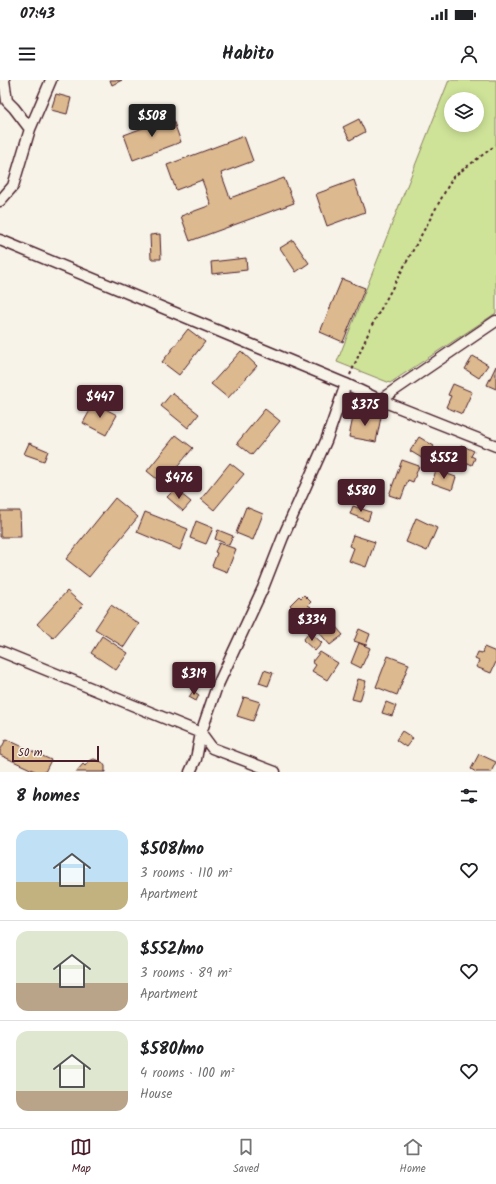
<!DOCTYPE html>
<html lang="en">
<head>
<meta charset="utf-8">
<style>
	:root { --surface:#fff; --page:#f6f6f6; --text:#202124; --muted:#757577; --line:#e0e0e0; --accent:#4a1f2b }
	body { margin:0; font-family:Kalam,sans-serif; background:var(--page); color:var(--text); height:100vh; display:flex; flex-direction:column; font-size:15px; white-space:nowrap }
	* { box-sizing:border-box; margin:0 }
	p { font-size:13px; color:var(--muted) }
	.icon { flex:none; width:22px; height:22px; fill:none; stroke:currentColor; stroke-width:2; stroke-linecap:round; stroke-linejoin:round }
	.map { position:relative; height:692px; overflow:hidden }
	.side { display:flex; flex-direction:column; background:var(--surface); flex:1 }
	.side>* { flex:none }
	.controls { position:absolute; left:444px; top:12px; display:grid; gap:8px }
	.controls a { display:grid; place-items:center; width:40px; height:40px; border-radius:50%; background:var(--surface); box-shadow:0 2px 10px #0003; font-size:20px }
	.scale { position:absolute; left:12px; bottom:10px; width:87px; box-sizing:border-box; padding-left:4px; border:2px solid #4a1f2b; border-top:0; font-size:11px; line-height:14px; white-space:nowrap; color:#4a1f2b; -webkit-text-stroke:3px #f7f3e8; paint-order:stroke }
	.price { position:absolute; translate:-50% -34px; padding:0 9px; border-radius:4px; background:var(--accent); color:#fff; font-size:13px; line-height:26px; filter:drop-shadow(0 1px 2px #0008) }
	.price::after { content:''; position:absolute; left:50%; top:24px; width:12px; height:9px; margin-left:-6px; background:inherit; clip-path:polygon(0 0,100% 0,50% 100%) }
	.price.active { background:#222; color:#fff }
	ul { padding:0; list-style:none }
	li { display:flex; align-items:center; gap:12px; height:100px; padding:0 16px }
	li+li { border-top:1px solid var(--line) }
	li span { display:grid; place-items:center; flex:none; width:112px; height:80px; border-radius:12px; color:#555 }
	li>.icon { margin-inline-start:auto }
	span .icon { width:48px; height:48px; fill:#fffc; stroke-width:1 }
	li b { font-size:17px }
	h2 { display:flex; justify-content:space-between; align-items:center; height:48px; padding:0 16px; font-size:17px }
	.status { display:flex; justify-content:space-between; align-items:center; height:28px; padding:0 20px; background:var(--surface); direction:ltr }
	.status svg { height:11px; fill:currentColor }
	header { display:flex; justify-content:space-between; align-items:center; height:52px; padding:0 16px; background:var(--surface); font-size:18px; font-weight:600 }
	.menu { display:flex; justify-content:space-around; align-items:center; height:56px; border-top:1px solid var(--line); background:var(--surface); font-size:11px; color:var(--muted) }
	.menu a { display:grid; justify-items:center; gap:2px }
	.menu .active { color:var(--accent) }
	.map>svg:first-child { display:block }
</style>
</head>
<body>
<div class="status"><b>07:43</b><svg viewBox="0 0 49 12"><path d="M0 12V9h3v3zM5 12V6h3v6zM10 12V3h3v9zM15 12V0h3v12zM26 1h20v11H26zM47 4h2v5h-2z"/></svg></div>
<header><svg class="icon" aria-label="menu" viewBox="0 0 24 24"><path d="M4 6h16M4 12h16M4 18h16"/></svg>Habito<svg class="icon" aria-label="person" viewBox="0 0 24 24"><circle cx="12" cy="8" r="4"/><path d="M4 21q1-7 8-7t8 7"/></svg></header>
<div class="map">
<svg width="496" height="692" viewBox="0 0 496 692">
	<rect width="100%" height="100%" fill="#f7f3e8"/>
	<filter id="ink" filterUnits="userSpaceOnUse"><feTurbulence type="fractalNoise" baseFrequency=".025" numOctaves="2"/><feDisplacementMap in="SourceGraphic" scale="8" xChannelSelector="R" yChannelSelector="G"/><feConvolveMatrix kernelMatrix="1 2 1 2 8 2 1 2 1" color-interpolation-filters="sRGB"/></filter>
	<g filter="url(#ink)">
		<!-- green -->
		<path fill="#cee398" stroke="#8c8162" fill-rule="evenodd" d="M449 0H496V233L390 303 337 282ZM451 19H477V45H451Z"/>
		<!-- building -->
		<path fill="#ddb98f" stroke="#4a1f2b" d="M110 0H122L112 5Z
			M56 14 71 18 67 34 51 30Z
			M172 37 181 62 133 80 124 55Z
			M359 39 365 52 350 60 343 47Z
			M244 56 253 81 221 93 230 118 284 98 294 123 190 161 181 136 211 125 202 100 176 110 167 85Z
			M354 100 365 132 327 146 316 114Z
			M160 154 161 179H151L150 155Z
			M293 160 309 183 296 192 280 168Z
			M246 178 247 190 212 194 211 182Z
			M342 199 365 208 343 262 320 252Z
			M188 249 205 262 179 295 162 282Z
			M241 271 257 286 228 318 211 304Z
			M473 276 488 285 479 298 465 289Z
			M496 286V309L487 305Z
			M453 304 472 312 462 334 446 327 451 316 448 315Z
			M172 313 199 334 188 348 161 326Z
			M94 323 117 335 106 355 83 343Z
			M265 329 280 341 252 375 237 363Z
			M354 332 381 337 376 362 349 357Z
			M176 355 193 368 163 404 147 391Z
			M419 357 434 366 425 380 410 371Z
			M29 363 48 371 44 381 24 374Z
			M461 365 474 371 471 376 475 378 472 385 468 383 464 391 452 385Z
			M402 380 419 386 413 402 408 400 401 419 389 415Z
			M230 383 244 394 214 430 201 419Z
			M436 390 456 397 452 410 432 403Z
			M175 409 191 422 183 431 167 417Z
			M115 418 138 437 89 497 66 479Z
			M353 426 371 432 368 441 350 434Z
			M246 427 263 434 253 460 236 453Z
			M0 431H20L21 457H0Z
			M145 432 188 449 180 470 137 452Z
			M416 438 437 448 427 471 406 462Z
			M196 441 213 448 206 464 190 458Z
			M218 450 233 456 229 465 215 459Z
			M353 455 375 462 366 487 349 481 354 468 349 466Z
			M219 463 236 469 227 492 212 486 217 473 215 472Z
			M67 511 83 525 53 558 37 544Z
			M304 515 311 522 308 525 311 527 301 536 290 525 299 516 301 518Z
			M111 525 139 544 124 567 95 549Z
			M328 542 334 549 336 547 343 555 330 565 318 551Z
			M359 549 370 554 366 565 354 561Z
			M310 552 322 563 315 571 303 560Z
			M102 556 128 573 116 590 91 573Z
			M359 563 370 568 361 588 351 583Z
			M484 567 496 572V582L491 593 476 587 479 581 475 579 478 572 482 573Z
			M320 572 338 583 327 600 312 591 316 585 312 582Z
			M388 576 409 584 397 615 376 607Z
			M264 590 273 593 268 606 259 603Z
			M358 599 366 601 360 621 352 619Z
			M193 611 199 615 196 621 189 617Z
			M244 617 260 622 253 641 237 636Z
			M386 622 396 626 392 636 382 633Z
			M402 651 413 658 406 667 396 660Z
			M6 659 51 680 45 692H37L0 675V671Z
			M479 674 496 682 491 692H476L471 689Z
			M94 679 102 682 105 686V692L106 691V692H76L83 684 85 686 89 681Z"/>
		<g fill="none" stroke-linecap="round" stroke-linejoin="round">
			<!-- street casing -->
			<g stroke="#4a1f2b" stroke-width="13">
				<path id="street" d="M4 0 7 21 14 28 30 49
					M0 121 13 106 30 49 51 0
					M0 160 346 304 380 320 496 366
					M380 320 496 241
					M0 571 201 653 212 668 275 692
					M190 692 196 679 201 653 216 609 263 508 283 457 326 361 346 304"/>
			</g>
			<!-- path -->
			<path stroke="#4a1f2b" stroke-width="2" stroke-dasharray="3 3" stroke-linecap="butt" d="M350 295 371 247 453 97 496 65"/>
			<!-- street -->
			<use href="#street" stroke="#f7f3e8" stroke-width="10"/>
		</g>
	</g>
</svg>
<div class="controls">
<a><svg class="icon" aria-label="layers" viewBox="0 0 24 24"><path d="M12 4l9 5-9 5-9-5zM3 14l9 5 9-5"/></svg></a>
</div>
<div class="scale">50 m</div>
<b class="price active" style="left:152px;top:58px">$508</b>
<b class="price" style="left:100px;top:339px">$447</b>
<b class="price" style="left:365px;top:347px">$375</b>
<b class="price" style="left:444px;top:400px">$552</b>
<b class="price" style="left:179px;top:420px">$476</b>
<b class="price" style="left:361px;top:433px">$580</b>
<b class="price" style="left:312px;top:562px">$334</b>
<b class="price" style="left:194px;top:616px">$319</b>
</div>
<section class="side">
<h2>8 homes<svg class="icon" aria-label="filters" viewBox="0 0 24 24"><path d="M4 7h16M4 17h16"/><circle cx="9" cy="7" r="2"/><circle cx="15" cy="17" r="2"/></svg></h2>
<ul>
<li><span style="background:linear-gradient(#bfe0f5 65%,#c2b280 0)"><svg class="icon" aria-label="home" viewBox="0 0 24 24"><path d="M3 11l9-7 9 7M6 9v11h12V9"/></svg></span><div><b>$508/mo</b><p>3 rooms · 110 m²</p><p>Apartment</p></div><svg class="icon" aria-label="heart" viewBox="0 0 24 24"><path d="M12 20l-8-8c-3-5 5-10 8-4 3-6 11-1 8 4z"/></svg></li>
<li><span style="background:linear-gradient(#dfe7d0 65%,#b9a48a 0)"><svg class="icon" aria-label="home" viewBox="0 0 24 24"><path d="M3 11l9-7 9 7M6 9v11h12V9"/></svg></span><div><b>$552/mo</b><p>3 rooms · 89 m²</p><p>Apartment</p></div><svg class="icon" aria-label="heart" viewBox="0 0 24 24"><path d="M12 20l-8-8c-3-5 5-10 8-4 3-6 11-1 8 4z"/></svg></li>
<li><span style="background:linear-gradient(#dfe7d0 75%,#b9a48a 0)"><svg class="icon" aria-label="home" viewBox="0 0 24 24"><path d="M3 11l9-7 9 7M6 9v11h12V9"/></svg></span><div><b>$580/mo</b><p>4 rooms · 100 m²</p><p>House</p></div><svg class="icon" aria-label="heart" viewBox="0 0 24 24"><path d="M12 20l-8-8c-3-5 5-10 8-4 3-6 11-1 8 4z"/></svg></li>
</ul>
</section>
<nav class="menu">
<a class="active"><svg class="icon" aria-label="map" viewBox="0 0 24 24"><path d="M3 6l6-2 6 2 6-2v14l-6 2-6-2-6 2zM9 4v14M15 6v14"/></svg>Map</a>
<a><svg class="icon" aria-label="saved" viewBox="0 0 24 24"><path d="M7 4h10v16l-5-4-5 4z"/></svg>Saved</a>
<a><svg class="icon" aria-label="home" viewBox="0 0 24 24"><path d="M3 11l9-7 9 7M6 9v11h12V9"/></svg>Home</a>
</nav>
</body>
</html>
